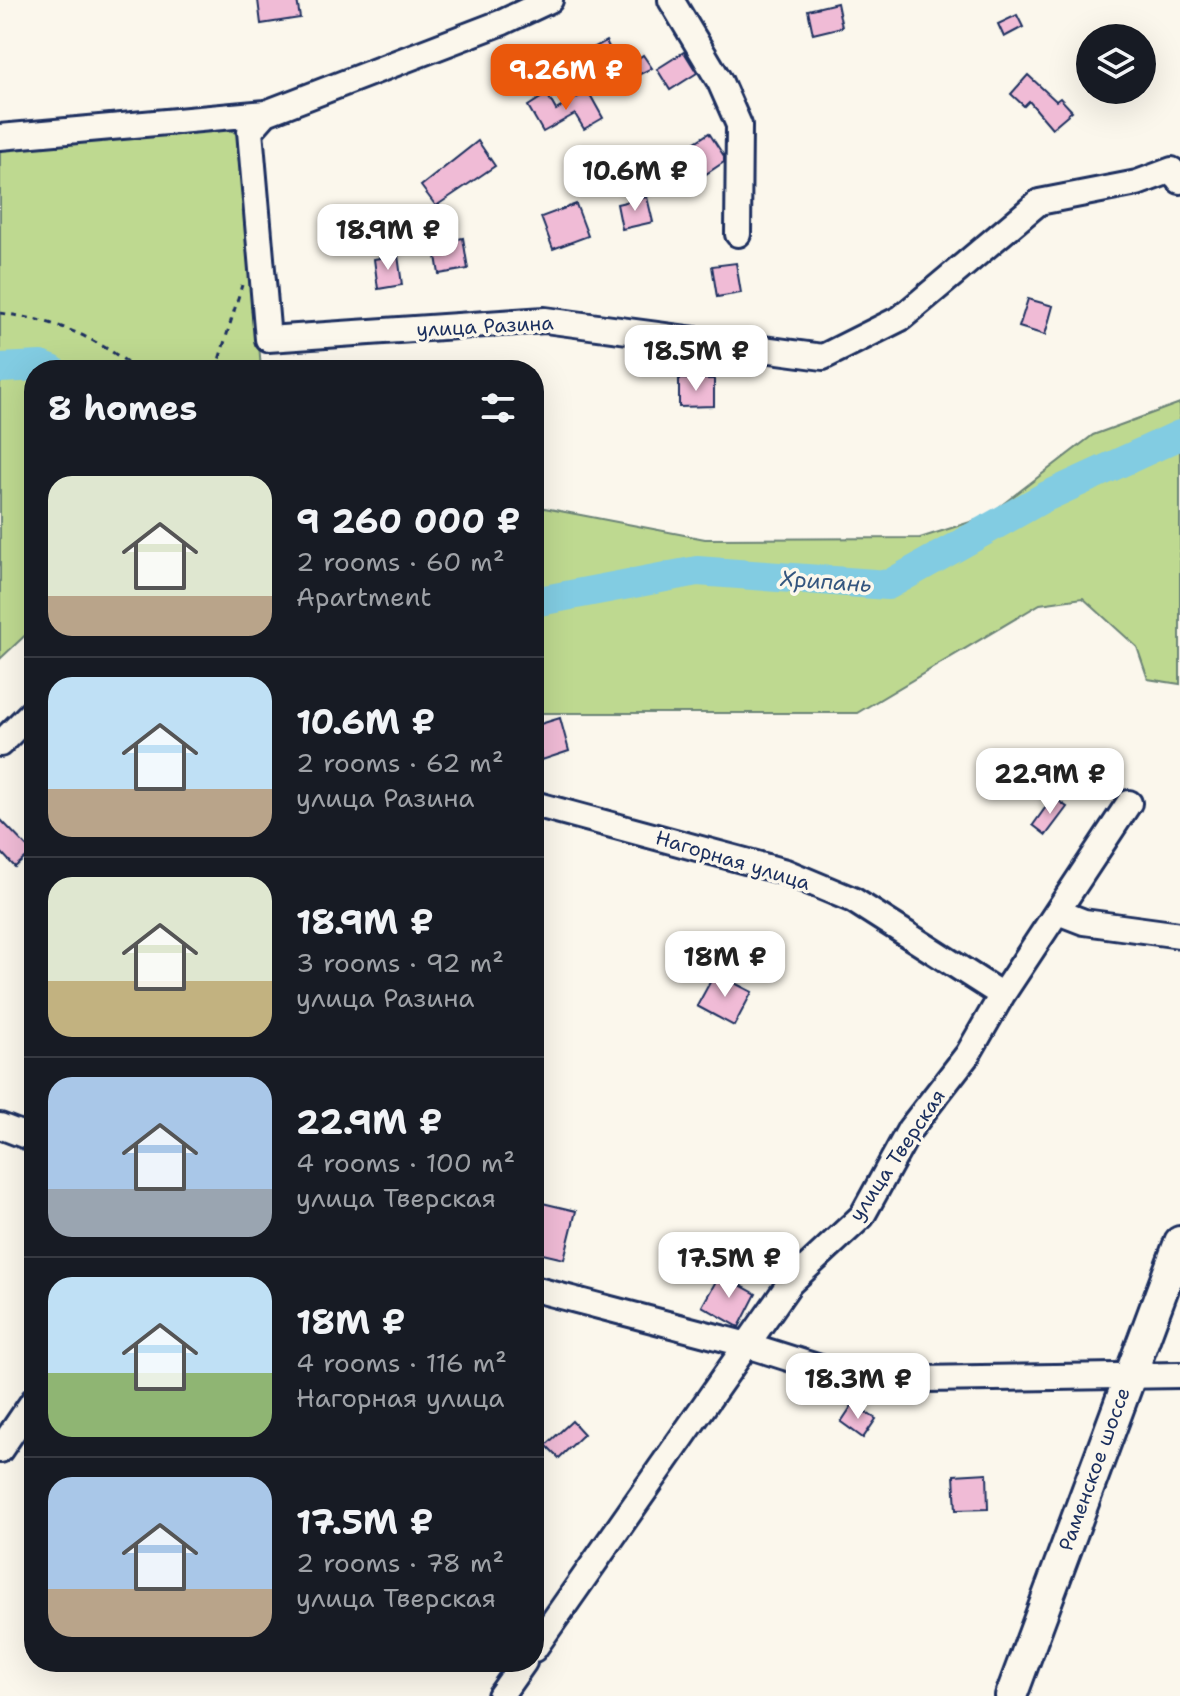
<!DOCTYPE html>
<html lang="en">
<head>
<meta charset="utf-8">
<style>
	:root { --surface:#171b24; --page:#242831; --text:#f1f3f6; --muted:#9ea1a6; --line:#363941; --accent:#ea580c }
	body { margin:0; font-family:"Shantell Sans",sans-serif; background:var(--page); color:var(--text); height:100vh; display:flex; flex-direction:column; font-size:30px; white-space:nowrap }
	* { box-sizing:border-box; margin:0 }
	p { font-size:26px; color:var(--muted) }
	.icon { flex:none; width:44px; height:44px; fill:none; stroke:currentColor; stroke-width:2; stroke-linecap:round; stroke-linejoin:round }
	.map { position:relative; flex:1; overflow:hidden }
	.panel { position:absolute; left:24px; top:360px; width:520px; height:1312px; display:flex; flex-direction:column; background:var(--surface); border-radius:32px; box-shadow:0 8px 32px #0002 }
	.panel>* { flex:none }
	.buttons { position:absolute; left:1076px; top:24px; display:grid; gap:16px }
	.buttons a { display:grid; place-items:center; width:80px; height:80px; border-radius:50%; background:var(--surface); box-shadow:0 8px 32px #0002; font-size:40px }
	.price { position:absolute; translate:-50% -68px; padding:0 18px; border-radius:16px; background:#fff; color:#222; font-size:26px; line-height:52px; filter:drop-shadow(0 2px 4px #0008) }
	.price::after { content:''; position:absolute; left:50%; top:48px; width:24px; height:18px; margin-left:-12px; background:inherit; clip-path:polygon(0 0,100% 0,50% 100%) }
	.price.current { background:var(--accent); color:#fff }
	ul { padding:0; list-style:none }
	li { display:flex; align-items:center; gap:24px; height:200px; padding:0 24px }
	li+li { border-top:2px solid var(--line) }
	li span { display:grid; place-items:center; flex:none; width:224px; height:160px; border-radius:24px; color:#555 }
	li>.icon { margin-inline-start:auto }
	span .icon { width:96px; height:96px; fill:#fffc; stroke-width:1 }
	li b { font-size:34px }
	h2 { display:flex; justify-content:space-between; align-items:center; height:96px; padding:0 24px; font-size:34px }
	.map>svg:first-child { display:block }
</style>
</head>
<body>
<div class="map">
<svg width="1180" height="1696" viewBox="0 0 1180 1696">
	<rect width="100%" height="100%" fill="#fbf7ec"/>
	<filter id="ink" filterUnits="userSpaceOnUse"><feTurbulence type="fractalNoise" baseFrequency=".0125" numOctaves="2"/><feDisplacementMap in="SourceGraphic" scale="16" xChannelSelector="R" yChannelSelector="G"/><feConvolveMatrix kernelMatrix="1 2 1 2 8 2 1 2 1" color-interpolation-filters="sRGB"/></filter>
	<g filter="url(#ink)">
		<!-- green -->
		<path fill="#bed990" stroke="#6c8477" stroke-width="2" d="M226 126 244 140 261 370H34V627L0 659V143Z
			M1180 403V684L1148 679 1137 647 1083 598 1040 604 857 713H534V506L705 539 920 538 986 517 1093 435Z"/>
		<g fill="none" stroke-linecap="round" stroke-linejoin="round">
			<!-- river -->
			<path stroke="#82cce2" stroke-width="30" d="M0 368 41 366 52 370
				M534 602 697 571 888 585 1043 498 1180 435"/>
		</g>
		<!-- building -->
		<path fill="#f0bbd6" stroke="#1b2f5e" stroke-width="2" d="M258 0H297L300 18 261 24Z
			M837 3 842 27 813 34 808 10Z
			M1017 15 1023 27 1004 37 998 24Z
			M606 41 621 71 643 55 652 68 604 92 584 53Z
			M684 52 697 73 670 90 657 69Z
			M1028 75 1056 101 1060 98 1072 111 1052 128 1029 101 1024 106 1011 94Z
			M588 91 603 118 584 129 575 114 543 132 528 106 547 94 556 110Z
			M709 133 724 156V162L706 174 689 146Z
			M478 141 495 166 436 206 421 186Z
			M647 197 653 222 622 229 617 204Z
			M576 204 588 236 553 249 541 217Z
			M463 238 468 269 439 274 434 244Z
			M398 255 402 285 378 289 374 259Z
			M736 263 741 293 717 297 712 266Z
			M1028 299 1053 306 1045 335 1019 327Z
			M679 379H714V406L679 407Z
			M560 718 569 751 542 760 534 726Z
			M1053 797 1067 807 1046 835 1033 825Z
			M0 819 32 852 15 867 0 851Z
			M715 973 752 992 734 1026 697 1006Z
			M534 1201 576 1211 564 1259 534 1252Z
			M720 1274 756 1294 739 1327 702 1306Z
			M853 1404 876 1419 863 1438 841 1422Z
			M572 1421 584 1434 559 1458 546 1445Z
			M987 1473 988 1509 956 1510 954 1475Z"/>
		<g fill="none" stroke-linecap="round" stroke-linejoin="round">
			<!-- minor casing -->
			<g stroke="#1b2f5e" stroke-width="30">
				<path id="minor" d="M550 0 503 22 266 113 250 131 268 339 545 320 823 357 901 318 1039 202 1137 183 1172 170 1180 181
					M671 0 720 82 739 125 738 234
					M0 137 266 113
					M0 744 34 710
					M534 804 786 872 853 900 1002 995
					M1058 912 1084 922 1180 935
					M0 1126 34 1139
					M534 1289 744 1344 858 1380 1180 1375
					M0 1450 34 1400
					M534 1649 790 1283 862 1216 910 1129 968 1054 1002 995 1129 803
					M500 1696 524 1662"/>
			</g>
			<!-- major casing -->
			<g stroke="#1b2f5e" stroke-width="36">
				<path id="major" d="M1011 1696 1180 1242"/>
			</g>
			<!-- path -->
			<path stroke="#1b2f5e" stroke-width="3" stroke-dasharray="6 6" stroke-linecap="butt" d="M0 313C58 321 91 335 138 370
				M216 370 242 285"/>
			<!-- minor -->
			<use href="#minor" stroke="#fbf7ec" stroke-width="24"/>
			<!-- major -->
			<use href="#major" stroke="#fbf7ec" stroke-width="30"/>
		</g>
	</g>
	<g text-anchor="middle" stroke-width="7" stroke-linejoin="round" paint-order="stroke">
		<!-- street labels -->
		<g font-size="20" fill="#1b2f5e" stroke="#fbf7ec">
			<text transform="translate(485 326) rotate(-3)" y="7">улица Разина</text>
			<text transform="translate(733 860) rotate(17)" y="7">Нагорная улица</text>
			<text transform="translate(897 1155) rotate(-56)" y="7">улица Тверская</text>
			<text transform="translate(1094 1469) rotate(-70)" y="7">Раменское шоссе</text>
		</g>
		<!-- water labels -->
		<g font-size="22" font-style="italic" fill="#35567f" stroke="#fbf7ec">
			<text transform="translate(826 581) rotate(4)" y="8">Хрипань</text>
		</g>
	</g>
</svg>
<div class="buttons">
<a><svg class="icon" aria-label="layers" viewBox="0 0 24 24"><path d="M12 4l9 5-9 5-9-5zM3 14l9 5 9-5"/></svg></a>
</div>
<b class="price current" style="left:566px;top:112px">9.26M ₽</b>
<b class="price" style="left:635px;top:213px">10.6M ₽</b>
<b class="price" style="left:388px;top:272px">18.9M ₽</b>
<b class="price" style="left:696px;top:393px">18.5M ₽</b>
<b class="price" style="left:1050px;top:816px">22.9M ₽</b>
<b class="price" style="left:725px;top:999px">18M ₽</b>
<b class="price" style="left:729px;top:1300px">17.5M ₽</b>
<b class="price" style="left:858px;top:1421px">18.3M ₽</b>
<section class="panel">
<h2>8 homes<svg class="icon" aria-label="filters" viewBox="0 0 24 24"><path d="M4 7h16M4 17h16"/><circle cx="9" cy="7" r="2"/><circle cx="15" cy="17" r="2"/></svg></h2>
<ul>
<li><span style="background:linear-gradient(#dfe7d0 75%,#b9a48a 0)"><svg class="icon" aria-label="home" viewBox="0 0 24 24"><path d="M3 11l9-7 9 7M6 9v11h12V9"/></svg></span><div><b>9 260 000 ₽</b><p>2 rooms · 60 m²</p><p>Apartment</p></div></li>
<li><span style="background:linear-gradient(#bfe0f5 70%,#b9a48a 0)"><svg class="icon" aria-label="home" viewBox="0 0 24 24"><path d="M3 11l9-7 9 7M6 9v11h12V9"/></svg></span><div><b>10.6M ₽</b><p>2 rooms · 62 m²</p><p>улица Разина</p></div></li>
<li><span style="background:linear-gradient(#dfe7d0 65%,#c2b280 0)"><svg class="icon" aria-label="home" viewBox="0 0 24 24"><path d="M3 11l9-7 9 7M6 9v11h12V9"/></svg></span><div><b>18.9M ₽</b><p>3 rooms · 92 m²</p><p>улица Разина</p></div></li>
<li><span style="background:linear-gradient(#a9c7e8 70%,#9aa5b1 0)"><svg class="icon" aria-label="home" viewBox="0 0 24 24"><path d="M3 11l9-7 9 7M6 9v11h12V9"/></svg></span><div><b>22.9M ₽</b><p>4 rooms · 100 m²</p><p>улица Тверская</p></div></li>
<li><span style="background:linear-gradient(#bfe0f5 60%,#8fb573 0)"><svg class="icon" aria-label="home" viewBox="0 0 24 24"><path d="M3 11l9-7 9 7M6 9v11h12V9"/></svg></span><div><b>18M ₽</b><p>4 rooms · 116 m²</p><p>Нагорная улица</p></div></li>
<li><span style="background:linear-gradient(#a9c7e8 70%,#b9a48a 0)"><svg class="icon" aria-label="home" viewBox="0 0 24 24"><path d="M3 11l9-7 9 7M6 9v11h12V9"/></svg></span><div><b>17.5M ₽</b><p>2 rooms · 78 m²</p><p>улица Тверская</p></div></li>
</ul>
</section>
</div>
</body>
</html>
